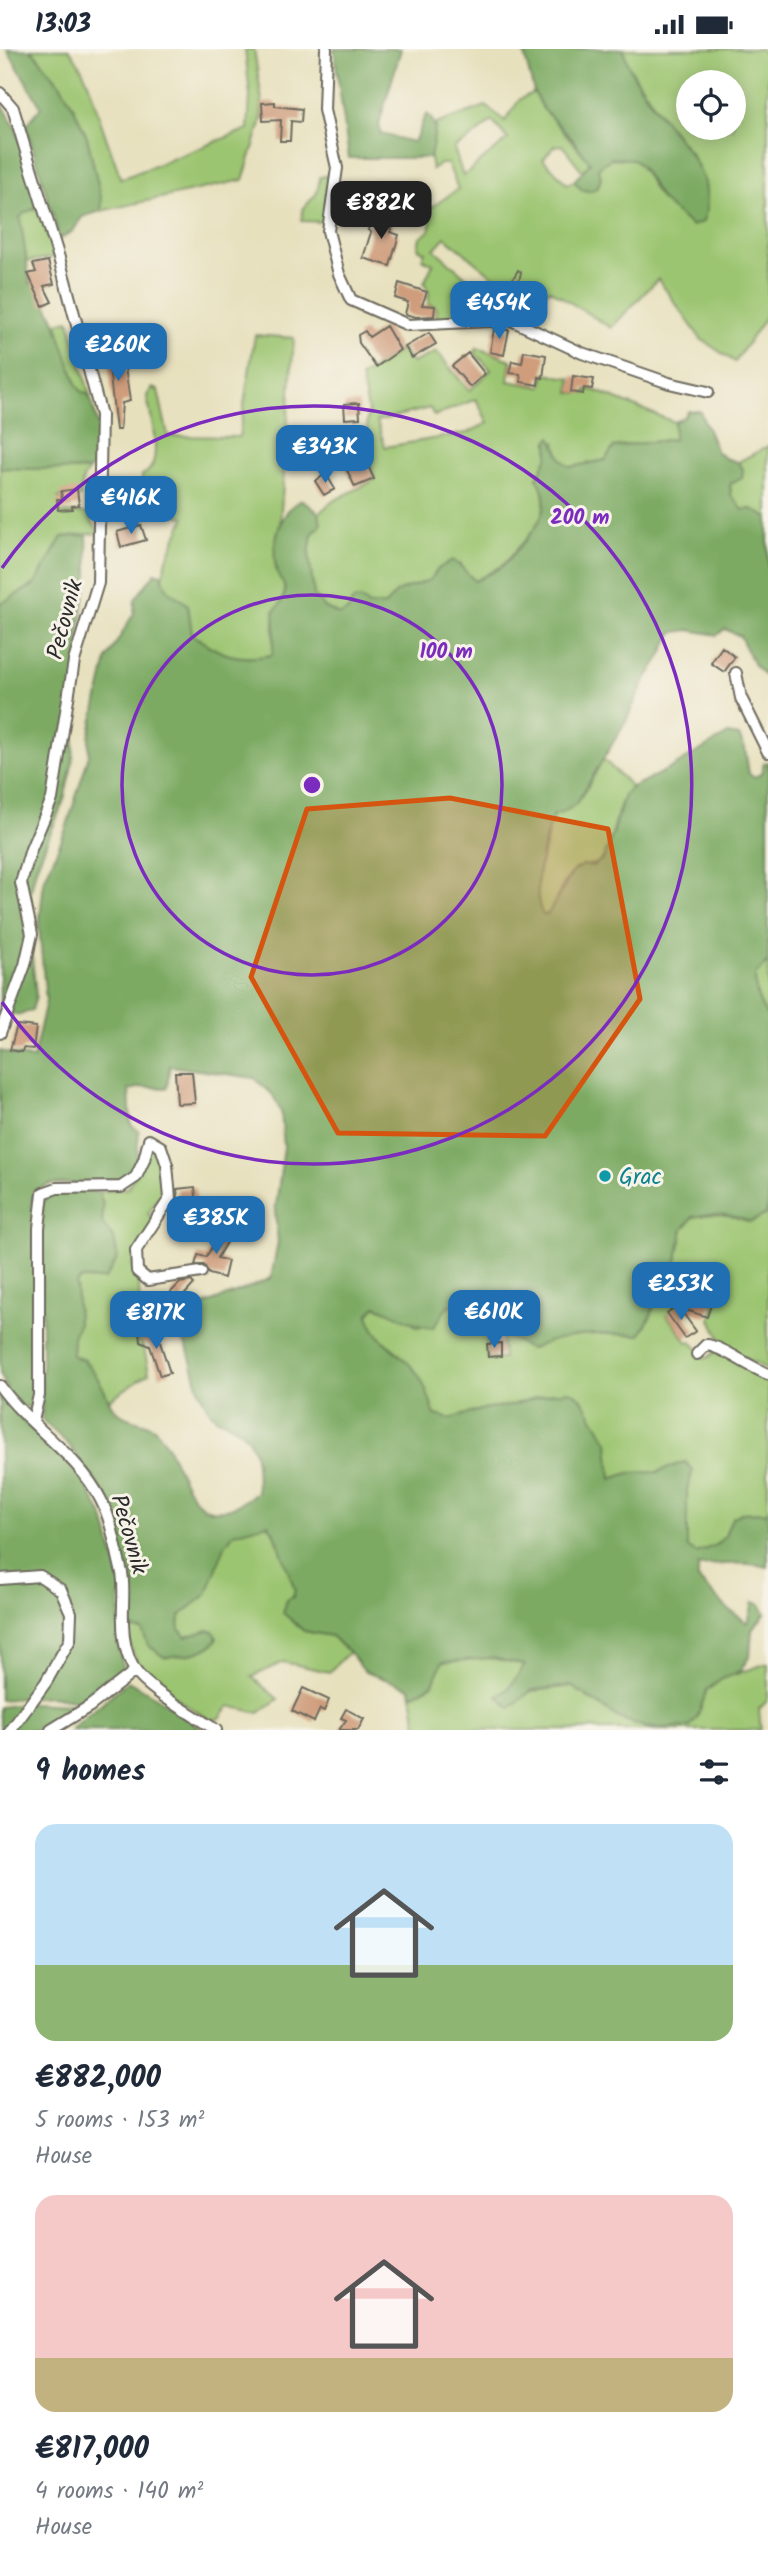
<!DOCTYPE html>
<html lang="en">
<head>
<meta charset="utf-8">
<style>
	:root { --surface:#fff; --page:#f2f2f3; --text:#1f2937; --muted:#747a83; --accent:#1f6fb2 }
	body { margin:0; font-family:Kalam,sans-serif; background:var(--page); color:var(--text); height:100vh; display:flex; flex-direction:column; font-size:26px; white-space:nowrap }
	* { box-sizing:border-box; margin:0 }
	p { font-size:23px; color:var(--muted) }
	.icon { flex:none; width:38px; height:38px; fill:none; stroke:currentColor; stroke-width:2; stroke-linecap:round; stroke-linejoin:round }
	.map { position:relative; height:1681px; overflow:hidden }
	.sheet { display:flex; flex-direction:column; background:var(--surface); flex:1 }
	.sheet>* { flex:none }
	.fabs { position:absolute; left:676px; top:21px; display:grid; gap:14px }
	.fabs a { display:grid; place-items:center; width:70px; height:70px; border-radius:50%; background:var(--surface); box-shadow:0 4px 18px #0003; font-size:35px }
	.price { position:absolute; translate:-50% -60px; padding:0 16px; border-radius:14px; background:var(--accent); color:#fff; font-size:23px; line-height:46px; filter:drop-shadow(0 2px 4px #0008) }
	.price::after { content:''; position:absolute; left:50%; top:42px; width:21px; height:16px; margin-left:-10px; background:inherit; clip-path:polygon(0 0,100% 0,50% 100%) }
	.price.active { background:#222; color:#fff }
	ul { padding:0; list-style:none }
	li { display:grid; align-content:center; gap:14px; height:371px; padding:0 35px }
	li span { display:grid; place-items:center; height:217px; border-radius:21px; color:#555 }
	li>.icon { margin-inline-start:auto }
	span .icon { width:126px; height:126px; fill:#fffc; stroke-width:1 }
	li b { font-size:30px }
	h2 { display:flex; justify-content:space-between; align-items:center; height:84px; padding:0 35px; font-size:30px }
	.status { display:flex; justify-content:space-between; align-items:center; height:49px; padding:0 35px; background:var(--surface); direction:ltr }
	.status svg { height:19px; fill:currentColor }
	.map>svg:first-child { display:block }
</style>
</head>
<body>
<div class="status"><b>13:03</b><svg viewBox="0 0 49 12"><path d="M0 12V9h3v3zM5 12V6h3v6zM10 12V3h3v9zM15 12V0h3v12zM26 1h20v11H26zM47 4h2v5h-2z"/></svg></div>
<div class="map">
<svg width="768" height="1681" viewBox="0 0 768 1681">
	<rect width="100%" height="100%" fill="#f7f3e8"/>
	<filter id="ink" filterUnits="userSpaceOnUse"><feTurbulence type="fractalNoise" baseFrequency=".0143" numOctaves="2"/><feDisplacementMap in="SourceGraphic" scale="14" xChannelSelector="R" yChannelSelector="G"/><feConvolveMatrix kernelMatrix="1 2 1 2 8 2 1 2 1" color-interpolation-filters="sRGB"/></filter>
	<filter id="wash" filterUnits="userSpaceOnUse"><feTurbulence type="fractalNoise" baseFrequency=".00686" numOctaves="4" result="noise"/><feDisplacementMap in="SourceGraphic" scale="28" xChannelSelector="R" yChannelSelector="G"/><feGaussianBlur stdDeviation="1.57" result="paint"/><feColorMatrix in="noise" values="0 0 0 0 0 0 0 0 0 0 0 0 0 0 0 0 0 1.4 0 .05"/><feComposite in="paint" operator="in"/></filter>
	<g filter="url(#wash)">
		<rect width="100%" height="100%" fill="#e7e0bd"/>
		<!-- green -->
		<path fill="#9cc571" stroke="#64784e" stroke-width="2" fill-rule="evenodd" d="M31 0H69C91 29 92 49 104 82 109 98 116 114 121 130L248 80 250 47 245 0H254L262 52 261 74 243 131 101 162 102 153 87 88 73 57 60 35Z
			M623 0H761L768 11V264L735 313 701 290 658 230 611 279 549 240 543 248 511 232 489 267 437 272 436 258 428 255 429 243 424 234 433 215 422 210 425 203 418 199 420 188 429 182 432 165 426 162 458 140 448 115H440L432 120 430 109 436 75 486 57 505 72 520 50 534 43C549 70 571 89 590 114L584 124 562 96 554 97 543 110 567 135 574 132 582 141 598 138 601 129 598 119 611 109 634 110C648 124 649 136 660 149 667 157 677 160 682 169L707 161 705 133 691 105 658 62 626 13ZM688 33H733V79H688ZM492 72 508 90 463 127 454 99 470 90ZM445 188 500 233 487 247 434 200ZM463 234 485 253 474 264 453 244Z
			M331 126 336 130 326 173 301 172 303 160 317 144 320 128Z
			M39 158 54 208 25 213 20 169 24 164Z
			M69 271 90 347 80 342 77 336 62 296 57 274Z
			M255 286 294 289 280 475 275 492 277 524 283 532 285 543 274 572 273 606C238 612 220 607 192 585L188 556C181 550 170 547 165 538 157 523 178 485 185 468L175 466 164 442 158 437 142 440V426C166 417 150 368 147 347L152 339 158 341 168 387 239 388Z
			M477 299 511 311 508 332 541 338 545 325 571 329 570 344H586V341H594L674 373V390L614 398 606 411 570 418 561 412 556 394 537 429 542 438 544 450V463L538 477 504 515 475 532 465 523 461 515 438 520 430 531 398 542 385 556 369 557 360 550 352 552 349 561 341 566 325 559 314 547 309 506 312 485 321 476 319 464 333 452 375 431 368 406 367 368 369 366 361 328 402 300 412 314 437 303 469 342 491 321 475 304ZM476 350 488 374 467 384 385 398 377 372 430 359 434 367Z
			M768 397V469L752 460 743 461 731 446 730 435 742 429 743 420 738 413Z
			M0 419 89 421 83 430 80 448H59L60 464H87L99 484 62 488 35 535 0 555Z
			M603 710 632 738C614 755 616 786 604 807 598 818 586 814 576 820 564 828 556 853 548 865L543 867C527 839 546 804 550 775L554 766C580 760 591 731 603 710Z
			M768 913V968C758 954 755 943 755 926Z
			M153 1098C167 1114 164 1133 165 1154L158 1149 148 1165 154 1172 133 1216 139 1232 140 1278 135 1279V1288C146 1294 146 1313 149 1324L109 1351 99 1332 85 1311 72 1306 73 1288 78 1275 76 1234 81 1230 97 1231 114 1190 102 1174 103 1156 99 1143 128 1139 147 1101Z
			M768 1156V1321L723 1296 711 1270 715 1255 691 1249 684 1267 678 1258 667 1266 688 1294 691 1293 702 1303 701 1306 707 1309 718 1301 768 1327V1463L741 1464 732 1469 725 1487 716 1496 697 1504 687 1498V1440L693 1421 685 1413 657 1423 629 1424 611 1431 561 1344H551L509 1357 487 1359 450 1370 435 1366C425 1348 416 1329 405 1312 392 1292 377 1298 368 1266L376 1257 398 1265 418 1278 437 1270 448 1257 465 1255 486 1268 488 1310H503L502 1287 515 1289 525 1298 531 1300 549 1291 572 1286 609 1284 640 1286 651 1266 655 1252 673 1231 683 1180 693 1168 710 1165 728 1166 751 1173 765 1166Z
			M268 1475C280 1491 291 1517 294 1537 296 1549 295 1564 296 1576L304 1582 331 1587 349 1603 329 1623 283 1613 252 1628 278 1650 259 1664 229 1657 219 1670H209C177 1649 126 1624 129 1580H142L148 1596 164 1608C181 1606 209 1606 217 1589L214 1584 208 1581 186 1588 179 1580 180 1567 234 1483Z
			M492 1609 525 1616 509 1639 499 1647 571 1637 619 1669 648 1679 697 1669 707 1641 722 1630 768 1614V1651L759 1660 761 1681H600L593 1679 584 1681H413L417 1676 412 1646 433 1635 442 1612Z"/>
		<!-- forest -->
		<path fill="#7daa63" stroke="#546a47" stroke-width="2" d="M7 0 32 1 60 35 73 57 87 88 102 153 101 162 82 168 73 182 60 190 26 77 41 58Z
			M334 0H401L379 75 381 85 413 93C421 86 420 73 427 65 440 74 432 94 430 109H349Z
			M523 0H623C626 5 625 10 628 15 635 31 647 48 657 62 681 95 719 128 703 173L692 177C683 170 665 156 659 147 650 133 646 121 633 110L611 109 598 119 601 128 598 138 591 142 582 141 574 132 590 114 572 90 543 60 534 43Z
			M0 51 16 80 39 158 24 164 20 169 30 234 37 235 56 275 77 336 81 342 90 347 98 376 97 414 89 421 0 419Z
			M688 362H700L717 403 725 409 738 413 743 420 742 429 730 435 731 446 743 461 752 460 768 469V630L754 616 740 587 725 580 717 586 689 581 675 583 670 587 661 607 643 635 625 674 576 755 562 764 553 766C544 789 530 844 543 866L548 865 573 823 583 816 593 817 603 810 614 782 624 746 632 738 669 720 728 685 739 687 745 699 749 725 754 728 761 725 764 714 768 713V913L755 926C755 943 758 954 768 968V1156L765 1166 751 1173 728 1166 710 1165 693 1168 683 1180 673 1231 655 1252 651 1266 640 1286C602 1284 566 1283 531 1300 519 1297 519 1290 502 1287L503 1281H487L486 1268 465 1255 448 1257 433 1279C413 1277 396 1265 376 1257L368 1266C377 1296 400 1301 417 1324 426 1336 430 1353 435 1366L450 1370 487 1359 509 1357 551 1344 571 1342 581 1349 608 1393 611 1430 629 1424 657 1423 685 1413 693 1421 687 1440V1498L697 1504 716 1496 725 1487 732 1469 741 1464 768 1463V1518C745 1512 722 1515 698 1517V1530L729 1561 748 1574 753 1553 760 1555 765 1565 752 1581 750 1607 740 1622 722 1630 707 1641 697 1669 689 1678 648 1679 619 1669 571 1637 532 1641 510 1659 498 1647 509 1639 525 1616 492 1609 442 1613 433 1635 412 1646 410 1639 365 1623 349 1603 331 1587 304 1582 283 1564 287 1551 293 1548 295 1541 275 1485 268 1475 234 1484 225 1497 207 1545 180 1567 179 1580 186 1588 208 1581 214 1583 217 1589C209 1606 181 1606 164 1608L148 1596 142 1581 129 1580 133 1528 122 1506 114 1465 105 1445 68 1395 42 1371V1154C55 1135 79 1142 99 1143L103 1156 102 1174 114 1190 118 1209 105 1230H81L76 1234 78 1275 73 1288 72 1306 78 1310 84 1311C90 1318 96 1326 100 1333 106 1344 110 1358 120 1365 132 1374 149 1371 159 1384 187 1423 190 1496 257 1443 256 1414 260 1393 232 1376 224 1372 215 1371 210 1362 198 1345 194 1321 188 1301 185 1293 179 1286 176 1277L183 1265C213 1251 242 1243 271 1229L278 1193 275 1164 284 1098 281 1063 273 1046 254 1029 170 1017 167 1039 143 1038 129 1041 131 1076 139 1082 136 1120 124 1133 50 1135 39 1140 32 1150 38 1225 33 1319 36 1348 31 1358H23L9 1344 0 1324V1002L33 1010 46 952 39 878 44 832 66 780 89 706V688L107 610 134 564 135 550 155 524 162 525C166 546 173 543 188 556L192 585C220 607 238 612 272 606L275 580 274 562C279 557 285 550 285 543 286 535 279 530 277 523 270 500 279 460 302 451L319 464 321 476 312 485 309 506 314 547 325 559 340 566 349 561 352 552 360 550 369 557 385 556 398 542 430 531 438 520 452 511C462 516 467 525 475 532 485 527 496 522 505 515 511 509 517 500 523 494 541 473 553 454 537 429L548 407V392L551 388C560 400 555 408 570 418L605 411 614 398 674 390V373L684 368Z
			M87 486 88 525 79 585 73 712 64 751 36 819 30 846 29 878 36 947 32 961 20 966 7 963 0 976V555L35 535 62 488Z
			M0 1347 81 1427 104 1469 121 1536 119 1600 124 1620 118 1629 90 1654 50 1647 0 1651Z
			M128 1632 158 1649 203 1681H70Z
			M29 1654 73 1656 82 1659 50 1681H0V1658Z"/>
		<g id="blocks">
			<!-- building -->
			<path fill="#cf9c7c" d="M275 53V57L302 60 301 73 291 72 290 92H280L281 71 263 72 262 54Z
				M373 165 393 171 390 183 399 186 390 217 363 209 371 183 368 181Z
				M48 212 54 235 44 237 52 253 43 257 28 225 36 223 33 215Z
				M518 221 521 223 513 263 498 256Z
				M399 234 427 243 422 256 435 257 434 267 416 268 405 265 408 253 395 249Z
				M386 277 400 301 376 318 359 294 358 286 365 282 369 288Z
				M494 280 509 281 504 306 490 303Z
				M429 284 436 295 412 309 405 298Z
				M122 298 130 352 122 354 120 381H116L108 309 111 308 109 300Z
				M524 302 546 306 543 329 539 328 538 336 521 333 520 325 509 324 512 312 522 314Z
				M468 304 485 325 470 338 452 317Z
				M573 327 594 330 592 340 584 339 583 345 571 343Z
				M359 354 360 369 345 370 344 355Z
				M363 406 374 430 355 438 344 415Z
				M326 425 335 440 324 446 315 432Z
				M77 440 79 456 72 457V460L58 461 57 450H62L61 442Z
				M141 476 146 491 121 498 117 483Z
				M722 598 735 608 724 623 711 614Z
				M17 976 36 978 33 1000 23 999 22 1003 10 1001Z
				M175 1023H192L195 1054 177 1055Z
				M195 1138 197 1157 179 1159 177 1140Z
				M224 1178 232 1183 217 1209 228 1212 224 1229 209 1225 204 1216H195L198 1206 206 1208Z
				M191 1232 194 1235 179 1252 170 1244 180 1234Z
				M690 1246 712 1253 707 1268 686 1261Z
				M677 1256 696 1282 685 1289 667 1264Z
				M152 1282 160 1293 170 1324 160 1327 150 1297 141 1293 140 1283Z
				M501 1294V1307L488 1308 487 1295Z
				M303 1639 329 1651 324 1662 320 1660 314 1673 292 1662Z
				M346 1660 364 1670 358 1681H339L346 1671 341 1669Z"/>
		</g>
	</g>
	<g filter="url(#ink)">
		<use href="#blocks" fill-opacity="0" stroke="#6d6a5e" stroke-width="2"/>
		<g fill="none" stroke-linecap="round" stroke-linejoin="round">
			<!-- street casing -->
			<g stroke="#6d6a5e" stroke-width="14">
				<path id="street" d="M326 0 324 61 337 119 328 182 339 225 351 251 408 276 511 271 582 304 669 334 708 343
					M0 44 13 59 24 96 59 209 101 366 98 534 74 612 52 750 31 800 21 834 32 885 25 916 0 984
					M736 624 741 649 768 703
					M697 1305 706 1296C720 1296 751 1319 768 1325
					M0 1337C29 1378 78 1405 101 1451 112 1472 116 1501 122 1524 125 1541 122 1556 123 1573 123 1588 126 1606 134 1620 147 1641 194 1666 216 1681
					M33 1372 39 1346V1179L43 1144 57 1139 121 1138 136 1128 144 1111 149 1091 161 1098 167 1116 170 1149 136 1201 137 1222 148 1231 201 1223
					M0 1530 40 1527 61 1541 71 1564 70 1591 46 1633 11 1681
					M51 1681 90 1657 135 1622"/>
			</g>
			<!-- street -->
			<use href="#street" stroke="#fff" stroke-width="10"/>
		</g>
	</g>
	<!-- marked area -->
	<path fill="#d5540f" fill-opacity="0.2" stroke="#d5540f" stroke-width="5" stroke-linejoin="round" d="M450 749 608 780 640 950 545 1087 338 1084 251 928 307 760Z"/>
	<!-- distance rings -->
	<g fill="none" stroke="#7b2cbf" stroke-width="3.5">
		<circle cx="312" cy="736" r="190"/>
		<path d="M2 519A379 379 0 1 1 2 953"/>
	</g>
	<!-- markers -->
	<circle fill="#0f9aa8" stroke="#f7f3e8" stroke-width="2.5" cx="605" cy="1127" r="7"/>
	<g text-anchor="middle" stroke-width="6" stroke-linejoin="round" paint-order="stroke">
		<!-- street labels -->
		<g font-size="23" fill="#2b2b2b" stroke="#f7f3e8">
			<text transform="translate(64 570) rotate(-75)" y="8">Pečovnik</text>
			<text transform="translate(130 1485) rotate(74)" y="8">Pečovnik</text>
		</g>
		<!-- culture labels -->
		<g font-size="23" fill="#0d838f" stroke="#f7f3e8" text-anchor="start">
			<text x="619" y="1135">Grac</text>
		</g>
	</g>
	<circle cx="312" cy="736" r="10" fill="#7b2cbf" stroke="#f7f3e8" stroke-width="3.5"/>
	<g font-size="21" text-anchor="middle" font-weight="bold" fill="#7b2cbf" stroke="#f7f3e8" stroke-width="6" stroke-linejoin="round" paint-order="stroke">
		<text x="580" y="475">200 m</text>
		<text x="446" y="609">100 m</text>
	</g>
</svg>
<div class="fabs">
<a><svg class="icon" aria-label="locate" viewBox="0 0 24 24"><circle cx="12" cy="12" r="6"/><path d="M12 2v4M12 18v4M2 12h4M18 12h4"/></svg></a>
</div>
<b class="price active" style="left:381px;top:192px">€882K</b>
<b class="price" style="left:499px;top:292px">€454K</b>
<b class="price" style="left:118px;top:334px">€260K</b>
<b class="price" style="left:325px;top:436px">€343K</b>
<b class="price" style="left:131px;top:487px">€416K</b>
<b class="price" style="left:216px;top:1207px">€385K</b>
<b class="price" style="left:681px;top:1273px">€253K</b>
<b class="price" style="left:494px;top:1301px">€610K</b>
<b class="price" style="left:156px;top:1302px">€817K</b>
</div>
<section class="sheet">
<h2>9 homes<svg class="icon" aria-label="filters" viewBox="0 0 24 24"><path d="M4 7h16M4 17h16"/><circle cx="9" cy="7" r="2"/><circle cx="15" cy="17" r="2"/></svg></h2>
<ul>
<li><span style="background:linear-gradient(#bfe0f5 65%,#8fb573 0)"><svg class="icon" aria-label="home" viewBox="0 0 24 24"><path d="M3 11l9-7 9 7M6 9v11h12V9"/></svg></span><div><b>€882,000</b><p>5 rooms · 153 m²</p><p>House</p></div></li>
<li><span style="background:linear-gradient(#f6c9c9 75%,#c2b280 0)"><svg class="icon" aria-label="home" viewBox="0 0 24 24"><path d="M3 11l9-7 9 7M6 9v11h12V9"/></svg></span><div><b>€817,000</b><p>4 rooms · 140 m²</p><p>House</p></div></li>
</ul>
</section>
</body>
</html>
